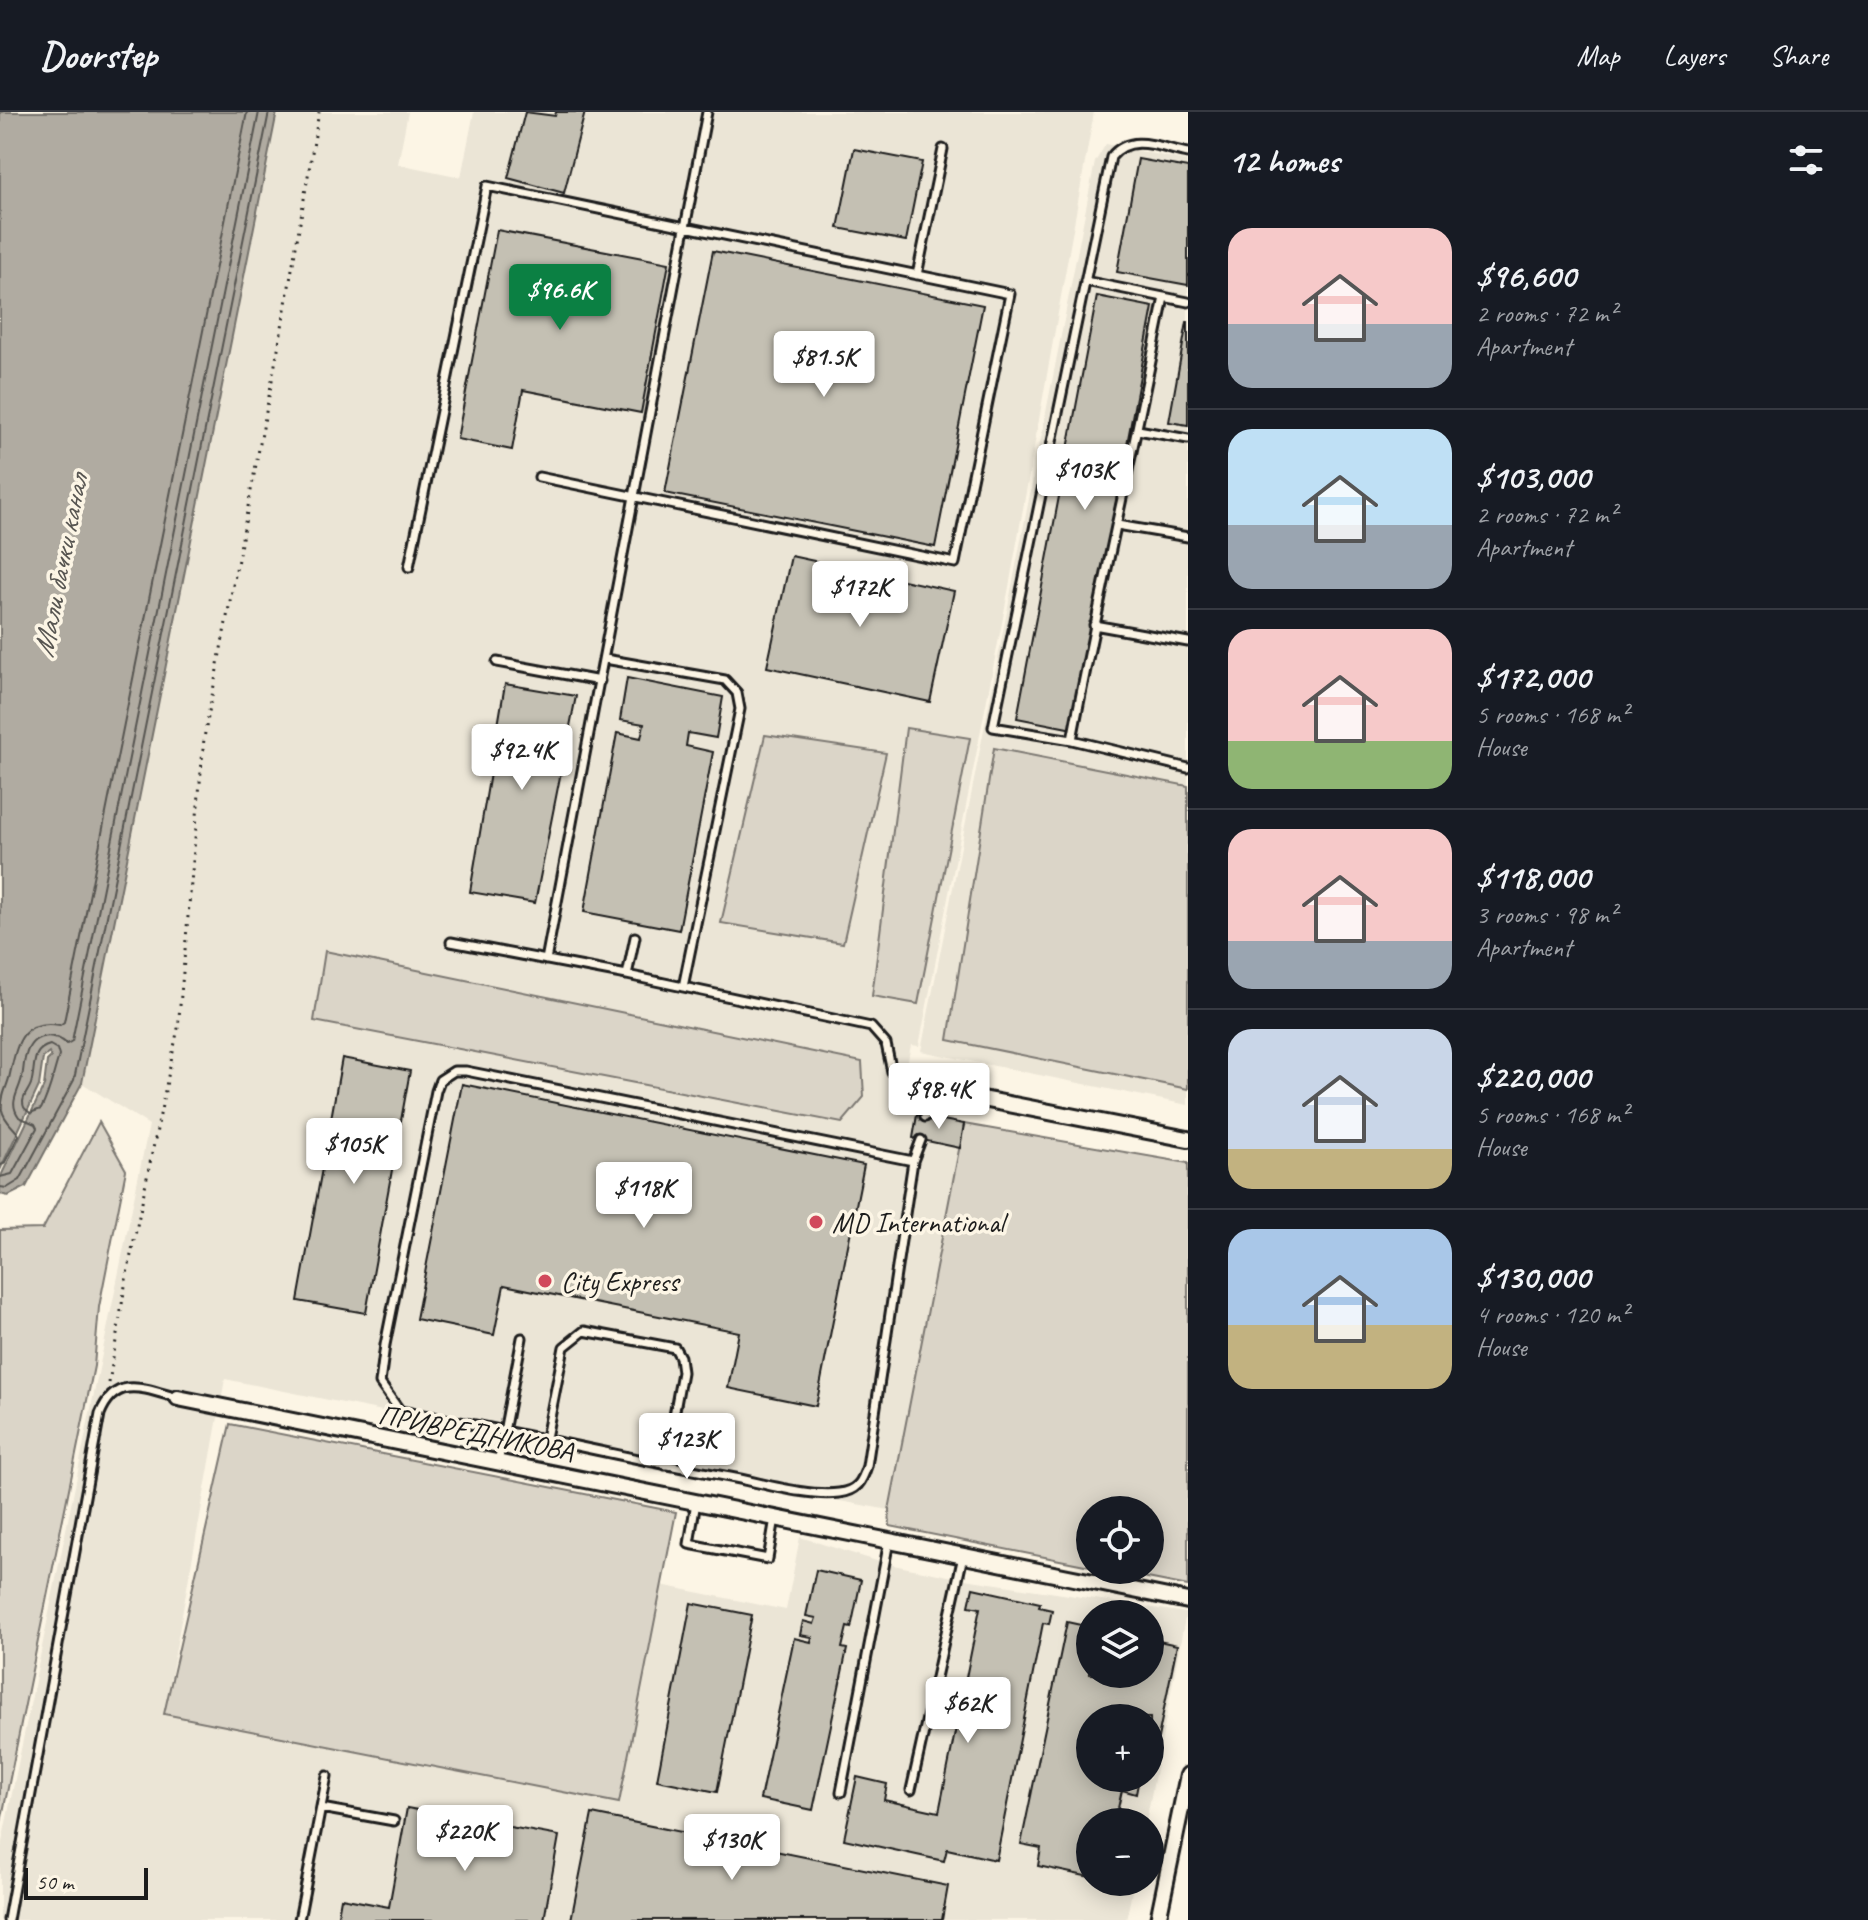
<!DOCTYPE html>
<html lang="en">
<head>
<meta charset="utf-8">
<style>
	:root { --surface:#171b24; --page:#20242c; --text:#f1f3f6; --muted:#9ea1a6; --line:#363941; --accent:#0b8043 }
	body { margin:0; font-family:Caveat,sans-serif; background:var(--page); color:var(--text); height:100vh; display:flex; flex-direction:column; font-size:30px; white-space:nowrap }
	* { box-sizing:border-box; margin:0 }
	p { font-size:26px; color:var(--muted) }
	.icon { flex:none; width:44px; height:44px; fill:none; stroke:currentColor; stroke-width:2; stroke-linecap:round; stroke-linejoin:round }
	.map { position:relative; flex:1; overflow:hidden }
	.drawer { display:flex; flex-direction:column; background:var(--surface); width:680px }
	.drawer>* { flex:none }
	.controls { position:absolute; left:1076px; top:1384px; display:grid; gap:16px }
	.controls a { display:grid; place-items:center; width:88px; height:88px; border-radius:50%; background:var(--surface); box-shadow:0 4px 20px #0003; font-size:40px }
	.scale { position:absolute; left:24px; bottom:20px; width:124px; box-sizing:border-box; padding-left:8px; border:4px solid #1c1c1c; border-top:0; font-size:22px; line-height:28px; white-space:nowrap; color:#1c1c1c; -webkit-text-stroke:6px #fcf5e5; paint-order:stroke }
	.price { position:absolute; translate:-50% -68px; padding:0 18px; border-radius:8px; background:#fff; color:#222; font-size:26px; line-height:52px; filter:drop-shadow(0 2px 4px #0008) }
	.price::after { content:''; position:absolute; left:50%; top:48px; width:24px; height:18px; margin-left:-12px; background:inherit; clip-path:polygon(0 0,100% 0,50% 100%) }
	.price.selected { background:var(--accent); color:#fff }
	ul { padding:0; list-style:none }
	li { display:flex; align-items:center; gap:24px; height:200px; padding:0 40px }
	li+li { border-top:2px solid var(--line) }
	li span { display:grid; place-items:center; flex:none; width:224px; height:160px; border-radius:24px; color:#555 }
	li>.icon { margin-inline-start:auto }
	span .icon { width:96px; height:96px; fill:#fffc; stroke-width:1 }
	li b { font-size:34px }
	h2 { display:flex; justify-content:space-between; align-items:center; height:96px; padding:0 40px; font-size:34px }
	header { display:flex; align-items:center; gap:48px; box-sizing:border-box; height:112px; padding:0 40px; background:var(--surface); border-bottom:2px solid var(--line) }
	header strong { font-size:38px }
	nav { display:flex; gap:44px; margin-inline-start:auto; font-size:28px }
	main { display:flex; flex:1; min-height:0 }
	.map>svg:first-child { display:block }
</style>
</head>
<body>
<header>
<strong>Doorstep</strong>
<nav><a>Map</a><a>Layers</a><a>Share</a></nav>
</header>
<main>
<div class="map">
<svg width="1188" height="1808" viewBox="0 0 1188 1808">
	<rect width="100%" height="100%" fill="#fcf5e5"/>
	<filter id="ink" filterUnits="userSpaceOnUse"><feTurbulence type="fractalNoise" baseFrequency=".0125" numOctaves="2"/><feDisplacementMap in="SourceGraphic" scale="16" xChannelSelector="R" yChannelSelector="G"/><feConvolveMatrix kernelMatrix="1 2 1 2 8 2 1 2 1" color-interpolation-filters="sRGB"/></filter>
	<g filter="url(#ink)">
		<!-- built -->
		<path fill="#ebe5d6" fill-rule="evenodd" d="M277 0H408L398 52 461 65 474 0H1094L1009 475 919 934 911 933 898 999 964 1012 889 1398 677 1359 225 1267 164 1602 619 1691 661 1473 786 1498 800 1425 883 1451 958 1466 1186 1501 1146 1710H1090V1770H1134L1126 1808H0V1740L149 1013 82 971ZM1090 1502H1150V1562H1090ZM1090 1606H1150V1666H1090Z
			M1106 32 1188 49V993L921 939 1095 50Z"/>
		<!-- green -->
		<path fill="#dbd5c8" stroke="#7c7872" stroke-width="2" d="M906 616 970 626 918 892 872 884Z
			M765 623 886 641 843 831 721 811Z
			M994 636 1188 674V977L948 928Z
			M325 839 862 950 864 985 842 1011 314 909Z
			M99 1010 126 1058 99 1195 94 1254 0 1715V1118L43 1117Z
			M964 1012 1188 1051V1474L1107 1458H1150V1398H1090V1454L890 1414 889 1398Z
			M230 1312 676 1400 619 1691 164 1602Z"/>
		<!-- water -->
		<path fill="#b0aba1" stroke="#75726c" stroke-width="2" d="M0 0H277L82 971 26 1075 8 1084 0 1082V1066L44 974 47 949 51 945 49 941 43 946 39 974 0 1058Z"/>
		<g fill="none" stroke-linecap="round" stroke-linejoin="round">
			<!-- shore -->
			<path stroke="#575551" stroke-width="2" d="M50 933 57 937 59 944C53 962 50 980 41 997L30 1001C26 997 23 997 23 990 23 984 29 978 31 972 36 956 30 938 50 933Z
				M0 1053 4 1052 19 1023C14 1015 4 1009 2 998 0 984 8 974 10 962 17 932 21 906 60 913L64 910 247 0
				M0 1065 12 1062 37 1016 35 1012 19 1005C9 991 17 983 21 969 24 960 23 951 26 943 32 921 53 920 67 932L72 929 259 0
				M0 1075 7 1076 20 1068 74 968 269 0"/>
		</g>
		<!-- building -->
		<path fill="#c4c0b3" stroke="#1c1c1c" stroke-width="2" d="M525 0 555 4 556 0H585L564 81 508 66Z
			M854 37 922 50 906 129 838 116Z
			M1138 47 1188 56V173L1117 160Z
			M497 118 669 151 641 301 523 278 512 338 457 327Z
			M713 139 983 193 935 435 665 381Z
			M1097 184 1153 195 1073 617 1017 606Z
			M1187 210H1188V313L1169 310Z
			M791 444 954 479 930 590 767 555Z
			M627 566 723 585 716 626 688 621 686 634 713 640 679 818 584 800 617 621 641 626 644 612 620 608Z
			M505 572 576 584 535 791 470 780Z
			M342 946 410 959 366 1201 298 1189Z
			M462 972 864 1053 816 1294 728 1276 739 1220 504 1173 494 1223 416 1207Z
			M917 1003 964 1012 960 1036 913 1026Z
			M816 1458 861 1468 851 1516 847 1515 842 1536 847 1537 813 1698 760 1687 794 1526 811 1530 812 1525 800 1523 803 1509 814 1512 816 1506 806 1504Z
			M973 1476 1040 1491 1039 1495 1052 1498 1049 1512 1043 1511 996 1748 947 1737 944 1749 844 1727 857 1665 887 1672 884 1688 939 1700 980 1496 969 1494Z
			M691 1491 752 1503 717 1680 657 1668Z
			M1067 1510 1090 1515V1562H1150V1527L1177 1533 1158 1626 1150 1624V1606H1090V1666H1139L1136 1682 1122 1678 1115 1710H1090V1765L1038 1754 1041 1736 1021 1732Z
			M407 1696 559 1724 544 1808H337L341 1786 389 1795Z
			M592 1702 948 1774 942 1808H571Z"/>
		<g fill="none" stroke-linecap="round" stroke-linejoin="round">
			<!-- lane casing -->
			<g stroke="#1c1c1c" stroke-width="13">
				<path id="lane" d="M917 163 943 37
					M1085 169 1188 190
					M1164 185C1135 333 1100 480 1072 628L1188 656
					M1138 318 1188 327
					M1117 413 1188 425
					M409 455 487 74 1010 182 955 451 539 365
					M1094 513 1188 530
					M605 547 725 568 737 581 740 597 683 875
					M497 550 600 569
					M1072 628 993 615 1111 45C1131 20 1161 36 1188 41
					M451 830 627 863 871 915 886 932 892 960 921 975
					M546 848 707 0
					M627 863 635 825
					M454 959H466L913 1049 867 1354C862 1370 857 1379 839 1381 807 1385 763 1371 730 1365 620 1345 511 1318 400 1299L380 1271 385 1233 436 979 440 968Z
					M925 1005 941 979
					M913 1049 921 1028
					M546 1326 564 1235 584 1219 675 1236 680 1245 682 1260 665 1353
					M498 1351 522 1226
					M696 1390 689 1432 768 1447 775 1406
					M911 1678 963 1444
					M841 1680 889 1429
					M321 1696 394 1709
					M8 1808 100 1302C116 1262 145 1277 178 1286
					M299 1808 327 1664"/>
			</g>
			<!-- street casing -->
			<g stroke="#1c1c1c" stroke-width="20">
				<path id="street" d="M921 975 1188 1027
					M178 1286 1188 1489
					M1158 1808 1188 1663"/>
			</g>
			<!-- path -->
			<path stroke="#1c1c1c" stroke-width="3" stroke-dasharray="2 6" stroke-linecap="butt" d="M109 1271 127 1162 178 916 204 626 281 221 319 0"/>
			<!-- lane -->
			<use href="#lane" stroke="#fcf5e5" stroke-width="7"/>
			<!-- street -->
			<use href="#street" stroke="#fcf5e5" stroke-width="14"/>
		</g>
	</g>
	<!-- markers -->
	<g fill="#d1495b" stroke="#fcf5e5" stroke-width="3">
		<circle cx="816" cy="1110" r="8"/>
		<circle cx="545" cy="1169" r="8"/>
	</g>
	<g text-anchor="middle" stroke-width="7" stroke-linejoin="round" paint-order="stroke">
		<!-- poi labels -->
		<g font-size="28" fill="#1c1c1c" stroke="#fcf5e5" text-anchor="start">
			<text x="832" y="1120">MD International</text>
			<text x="561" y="1179">City Express</text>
		</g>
		<!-- street labels -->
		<g font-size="28" fill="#1c1c1c" stroke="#fcf5e5">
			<text transform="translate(476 1320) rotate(11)" y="10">ПРИВРЕДНИКОВА</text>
		</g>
		<!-- water labels -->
		<g font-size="30" font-style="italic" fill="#575551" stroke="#fcf5e5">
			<text transform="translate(60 454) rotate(-79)" y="10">Мали бачки канал</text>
		</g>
	</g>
</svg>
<div class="controls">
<a><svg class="icon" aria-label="locate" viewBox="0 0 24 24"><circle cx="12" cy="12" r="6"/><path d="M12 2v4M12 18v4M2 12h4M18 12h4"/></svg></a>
<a><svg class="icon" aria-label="layers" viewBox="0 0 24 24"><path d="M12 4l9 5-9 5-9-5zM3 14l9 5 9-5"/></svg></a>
<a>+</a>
<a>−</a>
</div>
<div class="scale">50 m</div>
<b class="price selected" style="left:560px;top:220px">$96.6K</b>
<b class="price" style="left:824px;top:287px">$81.5K</b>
<b class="price" style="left:1085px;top:400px">$103K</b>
<b class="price" style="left:860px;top:517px">$172K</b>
<b class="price" style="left:522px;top:680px">$92.4K</b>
<b class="price" style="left:939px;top:1019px">$98.4K</b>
<b class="price" style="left:354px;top:1074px">$105K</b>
<b class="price" style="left:644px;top:1118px">$118K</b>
<b class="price" style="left:687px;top:1369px">$123K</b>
<b class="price" style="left:968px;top:1633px">$62K</b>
<b class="price" style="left:465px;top:1761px">$220K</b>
<b class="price" style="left:732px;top:1770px">$130K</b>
</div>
<section class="drawer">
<h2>12 homes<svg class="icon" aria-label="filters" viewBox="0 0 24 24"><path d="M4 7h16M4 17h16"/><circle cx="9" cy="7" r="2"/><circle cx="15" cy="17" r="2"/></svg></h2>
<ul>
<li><span style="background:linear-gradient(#f6c9c9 60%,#9aa5b1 0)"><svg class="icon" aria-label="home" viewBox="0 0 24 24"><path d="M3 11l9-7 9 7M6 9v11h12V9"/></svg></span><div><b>$96,600</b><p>2 rooms · 72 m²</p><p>Apartment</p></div></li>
<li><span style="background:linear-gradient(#bfe0f5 60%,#9aa5b1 0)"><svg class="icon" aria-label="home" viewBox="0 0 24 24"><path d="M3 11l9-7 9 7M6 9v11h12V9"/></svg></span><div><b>$103,000</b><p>2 rooms · 72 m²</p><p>Apartment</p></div></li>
<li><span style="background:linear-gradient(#f6c9c9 70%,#8fb573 0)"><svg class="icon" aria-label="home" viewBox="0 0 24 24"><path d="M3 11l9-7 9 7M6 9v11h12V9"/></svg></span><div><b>$172,000</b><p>5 rooms · 168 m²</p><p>House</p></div></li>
<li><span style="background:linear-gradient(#f6c9c9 70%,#9aa5b1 0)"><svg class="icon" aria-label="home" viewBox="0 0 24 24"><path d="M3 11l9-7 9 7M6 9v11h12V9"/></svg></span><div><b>$118,000</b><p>3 rooms · 98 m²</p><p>Apartment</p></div></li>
<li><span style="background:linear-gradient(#c9d6e8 75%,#c2b280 0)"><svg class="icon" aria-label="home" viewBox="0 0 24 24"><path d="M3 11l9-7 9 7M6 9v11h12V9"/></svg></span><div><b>$220,000</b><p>5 rooms · 168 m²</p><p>House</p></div></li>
<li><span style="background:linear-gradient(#a9c7e8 60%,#c2b280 0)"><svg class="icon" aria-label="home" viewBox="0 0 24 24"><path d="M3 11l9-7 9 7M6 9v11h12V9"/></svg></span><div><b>$130,000</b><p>4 rooms · 120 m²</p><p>House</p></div></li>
</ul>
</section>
</main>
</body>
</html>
